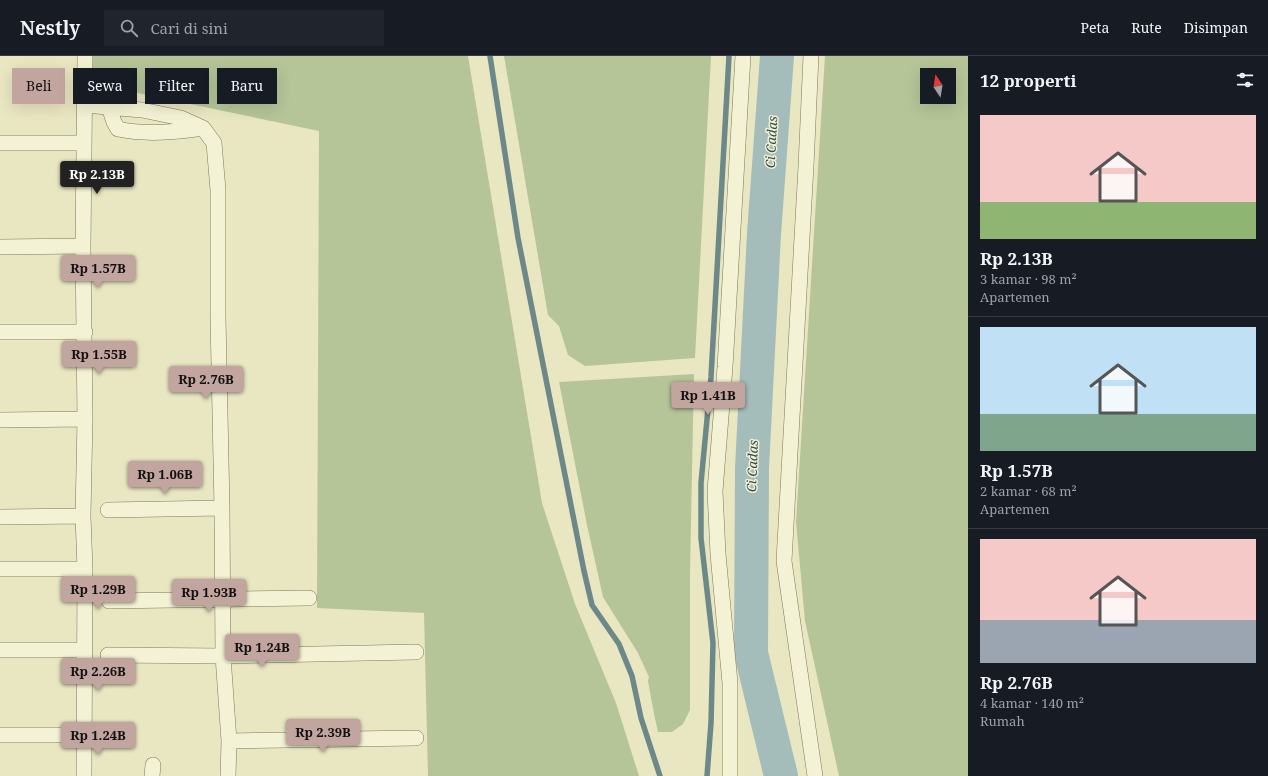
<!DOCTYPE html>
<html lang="id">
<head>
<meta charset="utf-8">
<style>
	:root { --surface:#171b24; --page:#20242c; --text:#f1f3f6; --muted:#9ea1a6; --line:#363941; --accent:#c2a59e }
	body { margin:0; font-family:"Noto Serif",serif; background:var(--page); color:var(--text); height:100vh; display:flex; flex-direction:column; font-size:15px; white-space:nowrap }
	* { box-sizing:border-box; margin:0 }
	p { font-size:13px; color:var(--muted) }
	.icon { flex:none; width:22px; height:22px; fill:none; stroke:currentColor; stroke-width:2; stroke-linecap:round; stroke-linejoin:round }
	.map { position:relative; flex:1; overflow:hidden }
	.sheet { display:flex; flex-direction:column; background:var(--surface); width:300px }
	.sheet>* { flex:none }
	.hud { position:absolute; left:12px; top:12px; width:380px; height:36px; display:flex; gap:8px }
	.needle { width:26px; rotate:348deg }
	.tools { position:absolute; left:920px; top:12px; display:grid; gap:8px }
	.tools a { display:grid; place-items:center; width:36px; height:36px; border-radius:0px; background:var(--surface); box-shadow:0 4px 16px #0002; font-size:20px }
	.price { position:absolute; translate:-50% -34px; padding:0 9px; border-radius:4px; background:var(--accent); color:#111; font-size:13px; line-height:26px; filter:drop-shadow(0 1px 2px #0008) }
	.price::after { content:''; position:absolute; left:50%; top:24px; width:12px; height:9px; margin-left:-6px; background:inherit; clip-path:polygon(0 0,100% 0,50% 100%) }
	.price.selected { background:#222; color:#fff }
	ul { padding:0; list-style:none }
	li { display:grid; align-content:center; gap:8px; height:212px; padding:0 12px }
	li+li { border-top:1px solid var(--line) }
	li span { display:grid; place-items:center; height:124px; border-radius:0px; color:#555 }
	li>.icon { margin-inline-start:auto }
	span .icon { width:72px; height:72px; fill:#fffc; stroke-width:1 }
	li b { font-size:17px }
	h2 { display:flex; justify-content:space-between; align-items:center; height:48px; padding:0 12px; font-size:17px }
	.pill { padding:0 14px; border-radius:0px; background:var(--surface); box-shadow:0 4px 16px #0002; font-size:14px; line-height:36px }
	.pill.selected { background:var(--accent); color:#111 }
	header { display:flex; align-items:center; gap:24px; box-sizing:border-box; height:56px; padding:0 20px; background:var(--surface); border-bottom:1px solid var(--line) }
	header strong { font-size:19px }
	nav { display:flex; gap:22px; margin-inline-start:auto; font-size:14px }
	.search { width:280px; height:36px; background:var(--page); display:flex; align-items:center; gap:10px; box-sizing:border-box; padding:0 14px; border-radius:0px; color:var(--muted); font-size:15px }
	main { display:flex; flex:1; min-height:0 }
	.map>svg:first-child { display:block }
</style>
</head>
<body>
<header>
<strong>Nestly</strong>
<div class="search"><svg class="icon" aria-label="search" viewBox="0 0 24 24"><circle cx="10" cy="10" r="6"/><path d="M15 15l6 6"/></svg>Cari di sini</div>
<nav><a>Peta</a><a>Rute</a><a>Disimpan</a></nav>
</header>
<main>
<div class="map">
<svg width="968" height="720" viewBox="0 0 968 720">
	<rect width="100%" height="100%" fill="#e9e6c2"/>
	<!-- green -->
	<path fill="#b5c598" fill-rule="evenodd" d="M90 0H468L542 447 575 548 616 647 639 720H428L424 557 317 552 319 75 90 27Z
		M504 0H711L695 302 585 310 568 299 559 270 548 259Z
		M825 0H968V720H839L805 565 796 466ZM927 19H949V41H927Z
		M694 318 690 516V654L683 668 672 676H658L654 658 648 625 649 621 638 597 603 541 587 469 559 326Z"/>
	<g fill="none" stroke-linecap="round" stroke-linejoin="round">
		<!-- stream -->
		<path stroke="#6c8888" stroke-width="5.5" d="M490 0 518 182 584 515 592 549 619 588 632 620 641 662 660 720
			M707 720 711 667 713 587 701 482V427L711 321 729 0"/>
		<!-- river -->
		<path stroke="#a4bcba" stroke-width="34" d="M777 0 764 178 752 412 751 597 781 720"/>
		<!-- street casing -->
		<g stroke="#81785b" stroke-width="16">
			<path id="street" d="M811 0 806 110 784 505 815 720
				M85 49 142 54 181 62 203 72 214 87 218 134V262L222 452 223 600 229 685 228 720
				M109 51 114 66 118 73C146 79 175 76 203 72
				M0 87H84
				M0 191 83 190
				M0 276H85
				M0 364 85 363
				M108 454 222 452
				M0 461 83 460
				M0 513H85
				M109 545 309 542
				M0 594H85
				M108 599 223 600 416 596
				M0 679H85
				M229 685 416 682
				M84 720 85 513 83 460 85 363 83 190 85 0
				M152 720 153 709
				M730 720V627L718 498 715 435 725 311 743 0"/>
		</g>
		<!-- street -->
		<use href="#street" stroke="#f4f2d4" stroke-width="15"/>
	</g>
	<g text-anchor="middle" stroke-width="3" stroke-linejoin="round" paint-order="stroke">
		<!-- water labels -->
		<g font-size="13" font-style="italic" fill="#2f4b50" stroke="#f1efd1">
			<text transform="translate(771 86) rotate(-87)" y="5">Ci Cadas</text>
			<text transform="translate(752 410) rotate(-88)" y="5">Ci Cadas</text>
		</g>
	</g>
</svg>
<div class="tools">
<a><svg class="needle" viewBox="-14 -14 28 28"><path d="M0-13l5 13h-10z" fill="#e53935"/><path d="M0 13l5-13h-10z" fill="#9ea1a6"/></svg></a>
</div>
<b class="price selected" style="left:97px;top:139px">Rp 2.13B</b>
<b class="price" style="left:98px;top:233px">Rp 1.57B</b>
<b class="price" style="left:99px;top:319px">Rp 1.55B</b>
<b class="price" style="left:206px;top:344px">Rp 2.76B</b>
<b class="price" style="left:708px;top:360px">Rp 1.41B</b>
<b class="price" style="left:165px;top:439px">Rp 1.06B</b>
<b class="price" style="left:98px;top:554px">Rp 1.29B</b>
<b class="price" style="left:209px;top:557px">Rp 1.93B</b>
<b class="price" style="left:262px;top:612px">Rp 1.24B</b>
<b class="price" style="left:98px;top:636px">Rp 2.26B</b>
<b class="price" style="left:323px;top:697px">Rp 2.39B</b>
<b class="price" style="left:98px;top:700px">Rp 1.24B</b>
<div class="hud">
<a class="pill selected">Beli</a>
<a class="pill">Sewa</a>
<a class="pill">Filter</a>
<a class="pill">Baru</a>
</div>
</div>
<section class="sheet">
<h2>12 properti<svg class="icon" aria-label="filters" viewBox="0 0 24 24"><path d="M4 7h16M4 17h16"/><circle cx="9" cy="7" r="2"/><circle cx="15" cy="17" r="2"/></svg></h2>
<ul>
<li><span style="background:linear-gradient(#f6c9c9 70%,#8fb573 0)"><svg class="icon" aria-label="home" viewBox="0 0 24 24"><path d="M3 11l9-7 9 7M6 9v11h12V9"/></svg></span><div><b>Rp 2.13B</b><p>3 kamar · 98 m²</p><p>Apartemen</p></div></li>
<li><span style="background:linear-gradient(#bfe0f5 70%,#7fa58c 0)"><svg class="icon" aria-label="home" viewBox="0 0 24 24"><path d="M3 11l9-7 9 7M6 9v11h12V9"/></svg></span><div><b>Rp 1.57B</b><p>2 kamar · 68 m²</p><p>Apartemen</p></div></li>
<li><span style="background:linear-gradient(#f6c9c9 65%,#9aa5b1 0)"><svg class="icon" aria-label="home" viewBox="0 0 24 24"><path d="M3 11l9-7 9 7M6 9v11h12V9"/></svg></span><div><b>Rp 2.76B</b><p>4 kamar · 140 m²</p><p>Rumah</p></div></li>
</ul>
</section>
</main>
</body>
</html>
